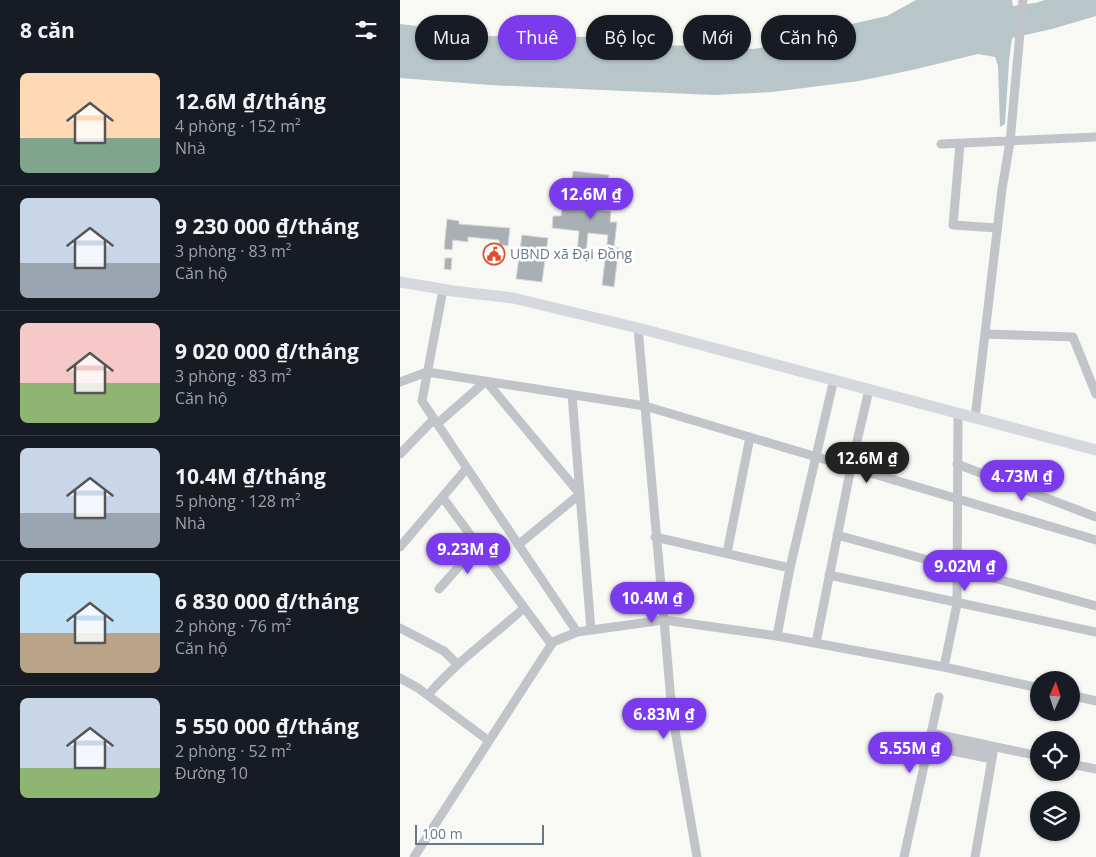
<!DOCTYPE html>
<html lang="vi">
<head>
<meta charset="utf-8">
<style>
	:root { --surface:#171b24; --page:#20242c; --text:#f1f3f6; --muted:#9ea1a6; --line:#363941; --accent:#7c3aed }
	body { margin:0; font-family:"Open Sans",sans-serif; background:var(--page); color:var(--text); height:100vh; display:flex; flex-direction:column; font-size:19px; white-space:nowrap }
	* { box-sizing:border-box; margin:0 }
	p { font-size:16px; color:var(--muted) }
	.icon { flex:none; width:28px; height:28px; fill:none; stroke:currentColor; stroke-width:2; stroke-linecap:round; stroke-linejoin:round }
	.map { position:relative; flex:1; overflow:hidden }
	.sheet { display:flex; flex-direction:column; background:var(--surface); width:400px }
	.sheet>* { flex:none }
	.guide { position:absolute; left:15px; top:15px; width:475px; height:45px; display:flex; gap:10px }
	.needle { width:32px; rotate:3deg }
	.fabs { position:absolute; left:630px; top:671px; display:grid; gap:10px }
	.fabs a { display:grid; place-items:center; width:50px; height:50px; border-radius:50%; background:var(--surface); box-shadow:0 1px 4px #0004; font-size:25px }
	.scale { position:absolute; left:15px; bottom:12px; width:129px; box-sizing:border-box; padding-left:5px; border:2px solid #677986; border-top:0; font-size:14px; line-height:18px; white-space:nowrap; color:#677986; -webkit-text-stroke:4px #fff; paint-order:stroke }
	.price { position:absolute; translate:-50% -42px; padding:0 11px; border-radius:18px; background:var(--accent); color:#fff; font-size:16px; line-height:32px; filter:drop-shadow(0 1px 2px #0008) }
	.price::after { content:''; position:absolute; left:50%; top:30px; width:15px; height:11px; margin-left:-8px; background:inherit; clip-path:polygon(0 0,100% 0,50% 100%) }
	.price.on { background:#222; color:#fff }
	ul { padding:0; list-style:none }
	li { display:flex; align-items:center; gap:15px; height:125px; padding:0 20px }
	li+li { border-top:1px solid var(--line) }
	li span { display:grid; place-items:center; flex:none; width:140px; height:100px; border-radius:8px; color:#555 }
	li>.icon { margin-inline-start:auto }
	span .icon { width:60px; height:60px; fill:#fffc; stroke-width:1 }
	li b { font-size:21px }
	h2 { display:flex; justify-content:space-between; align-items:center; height:60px; padding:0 20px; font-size:21px }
	.tag { padding:0 18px; border-radius:22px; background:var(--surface); box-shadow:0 1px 4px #0004; font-size:18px; line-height:45px }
	.tag.on { background:var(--accent); color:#fff }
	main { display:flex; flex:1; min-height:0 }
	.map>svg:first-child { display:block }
</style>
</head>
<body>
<main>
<section class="sheet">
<h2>8 căn<svg class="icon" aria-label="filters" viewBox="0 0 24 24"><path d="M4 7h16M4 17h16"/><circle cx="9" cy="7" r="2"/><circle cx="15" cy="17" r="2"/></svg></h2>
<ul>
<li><span style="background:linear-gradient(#ffd9b3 65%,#7fa58c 0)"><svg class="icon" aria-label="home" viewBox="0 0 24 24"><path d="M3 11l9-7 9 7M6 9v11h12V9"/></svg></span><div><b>12.6M ₫/tháng</b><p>4 phòng · 152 m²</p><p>Nhà</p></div></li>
<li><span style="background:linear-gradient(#c9d6e8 65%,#9aa5b1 0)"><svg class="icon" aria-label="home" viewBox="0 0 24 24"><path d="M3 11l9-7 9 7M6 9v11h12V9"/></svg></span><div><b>9 230 000 ₫/tháng</b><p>3 phòng · 83 m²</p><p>Căn hộ</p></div></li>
<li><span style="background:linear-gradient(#f6c9c9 60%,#8fb573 0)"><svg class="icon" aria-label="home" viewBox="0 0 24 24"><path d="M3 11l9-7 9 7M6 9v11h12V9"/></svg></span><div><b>9 020 000 ₫/tháng</b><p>3 phòng · 83 m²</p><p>Căn hộ</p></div></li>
<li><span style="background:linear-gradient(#c9d6e8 65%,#9aa5b1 0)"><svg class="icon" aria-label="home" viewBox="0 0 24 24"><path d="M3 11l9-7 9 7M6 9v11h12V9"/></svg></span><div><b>10.4M ₫/tháng</b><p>5 phòng · 128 m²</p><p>Nhà</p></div></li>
<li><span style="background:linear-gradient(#bfe0f5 60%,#b9a48a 0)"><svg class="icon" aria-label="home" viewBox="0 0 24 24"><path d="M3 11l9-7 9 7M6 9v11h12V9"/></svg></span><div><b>6 830 000 ₫/tháng</b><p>2 phòng · 76 m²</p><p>Căn hộ</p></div></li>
<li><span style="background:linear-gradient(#c9d6e8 70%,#8fb573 0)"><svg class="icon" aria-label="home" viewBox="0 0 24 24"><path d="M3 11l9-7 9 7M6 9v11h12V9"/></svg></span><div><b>5 550 000 ₫/tháng</b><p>2 phòng · 52 m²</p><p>Đường 10</p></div></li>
</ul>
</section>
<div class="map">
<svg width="696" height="857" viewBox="0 0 696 857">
	<rect width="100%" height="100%" fill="#f8f8f5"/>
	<!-- water -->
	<path fill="#b8c5c9" d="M516 0H612L613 6 635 3 645 0H696V16L652 29 612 38 609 61 605 124 600 127 598 66 595 57 578 54 512 70 459 81 372 92 314 95 90 85 0 78V24L51 30 76 36 199 37 249 45 309 46 353 49 391 43 443 26 487 16Z"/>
	<!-- building -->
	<path fill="#a8b0b6" stroke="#d9d9d7" d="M173 171 209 175 207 192 195 191 194 209 211 211 210 222H217L214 248H219L214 287 202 285 208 235 188 233 186 254 177 253 179 231 152 228 153 216H161L162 206 179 207 181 189 171 188Z
		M47 219 59 221V224L110 228 108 246 99 245V240L68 237V242L53 240 52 250 44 249Z
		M122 235 148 238 142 282 116 279Z
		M45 258H52L51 270 44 269Z"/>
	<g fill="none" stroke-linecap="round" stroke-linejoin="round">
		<!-- minor -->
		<path stroke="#c1c5c9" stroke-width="9" d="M541 144 696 137
			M560 144 553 225 597 228
			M43 290 22 401 177 632
			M238 328 264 620 377 636 544 667 639 688
			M585 334 673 337 696 394
			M0 382 27 372 245 406 696 540
			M172 395 191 630
			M575 418 602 189 610 142 623 0
			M37 424 86 381 180 494 118 545
			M0 454 34 419
			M557 464 696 517
			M43 498 149 641 153 642
			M437 535 696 606
			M255 537 390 568
			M0 547 67 468
			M327 553 350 437
			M429 575 696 632
			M39 589 78 545
			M0 628 44 651 57 664
			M377 636 390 568 434 379
			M416 643 451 467 469 390
			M544 667 557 604 558 414
			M0 678 18 688 89 741
			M28 695C56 662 92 637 124 608
			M671 695 696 701
			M531 733 639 756
			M529 739 593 753
			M528 746 592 759
			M671 764 696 769
			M14 857 153 642 177 632 264 620 272 713 297 857
			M504 857 539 697
			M575 857 594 747"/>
		<!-- major -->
		<path stroke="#d5d9dd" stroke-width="11" d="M0 282 53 291 113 298 238 328 696 450"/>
	</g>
	<!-- icons -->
	<defs>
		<g id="civic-ring" transform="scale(1.125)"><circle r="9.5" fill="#fff" stroke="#e14e2c" stroke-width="1.5"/><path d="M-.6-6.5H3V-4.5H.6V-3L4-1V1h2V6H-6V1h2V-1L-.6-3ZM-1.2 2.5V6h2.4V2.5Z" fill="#e14e2c"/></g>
	</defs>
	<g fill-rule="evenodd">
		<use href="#civic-ring" x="94" y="254"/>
	</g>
	<g text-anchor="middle" stroke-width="5" stroke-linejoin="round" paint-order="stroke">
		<!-- poi labels -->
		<g font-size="14" fill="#677986" stroke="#fff" text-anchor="start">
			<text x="110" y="259">UBND xã Đại Đồng</text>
		</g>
	</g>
</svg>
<div class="fabs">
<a><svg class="needle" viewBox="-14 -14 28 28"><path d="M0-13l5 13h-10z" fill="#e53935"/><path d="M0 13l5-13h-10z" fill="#9ea1a6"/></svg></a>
<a><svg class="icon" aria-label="locate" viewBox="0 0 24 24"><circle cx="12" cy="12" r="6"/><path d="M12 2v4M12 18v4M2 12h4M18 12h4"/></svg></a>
<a><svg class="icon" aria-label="layers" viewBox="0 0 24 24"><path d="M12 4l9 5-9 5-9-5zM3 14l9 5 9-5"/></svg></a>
</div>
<div class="scale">100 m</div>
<b class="price" style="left:191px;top:220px">12.6M ₫</b>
<b class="price on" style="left:467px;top:484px">12.6M ₫</b>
<b class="price" style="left:622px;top:502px">4.73M ₫</b>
<b class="price" style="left:68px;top:575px">9.23M ₫</b>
<b class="price" style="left:565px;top:592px">9.02M ₫</b>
<b class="price" style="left:252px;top:624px">10.4M ₫</b>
<b class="price" style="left:264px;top:740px">6.83M ₫</b>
<b class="price" style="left:510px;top:774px">5.55M ₫</b>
<div class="guide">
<a class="tag">Mua</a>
<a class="tag on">Thuê</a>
<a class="tag">Bộ lọc</a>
<a class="tag">Mới</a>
<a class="tag">Căn hộ</a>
</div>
</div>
</main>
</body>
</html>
